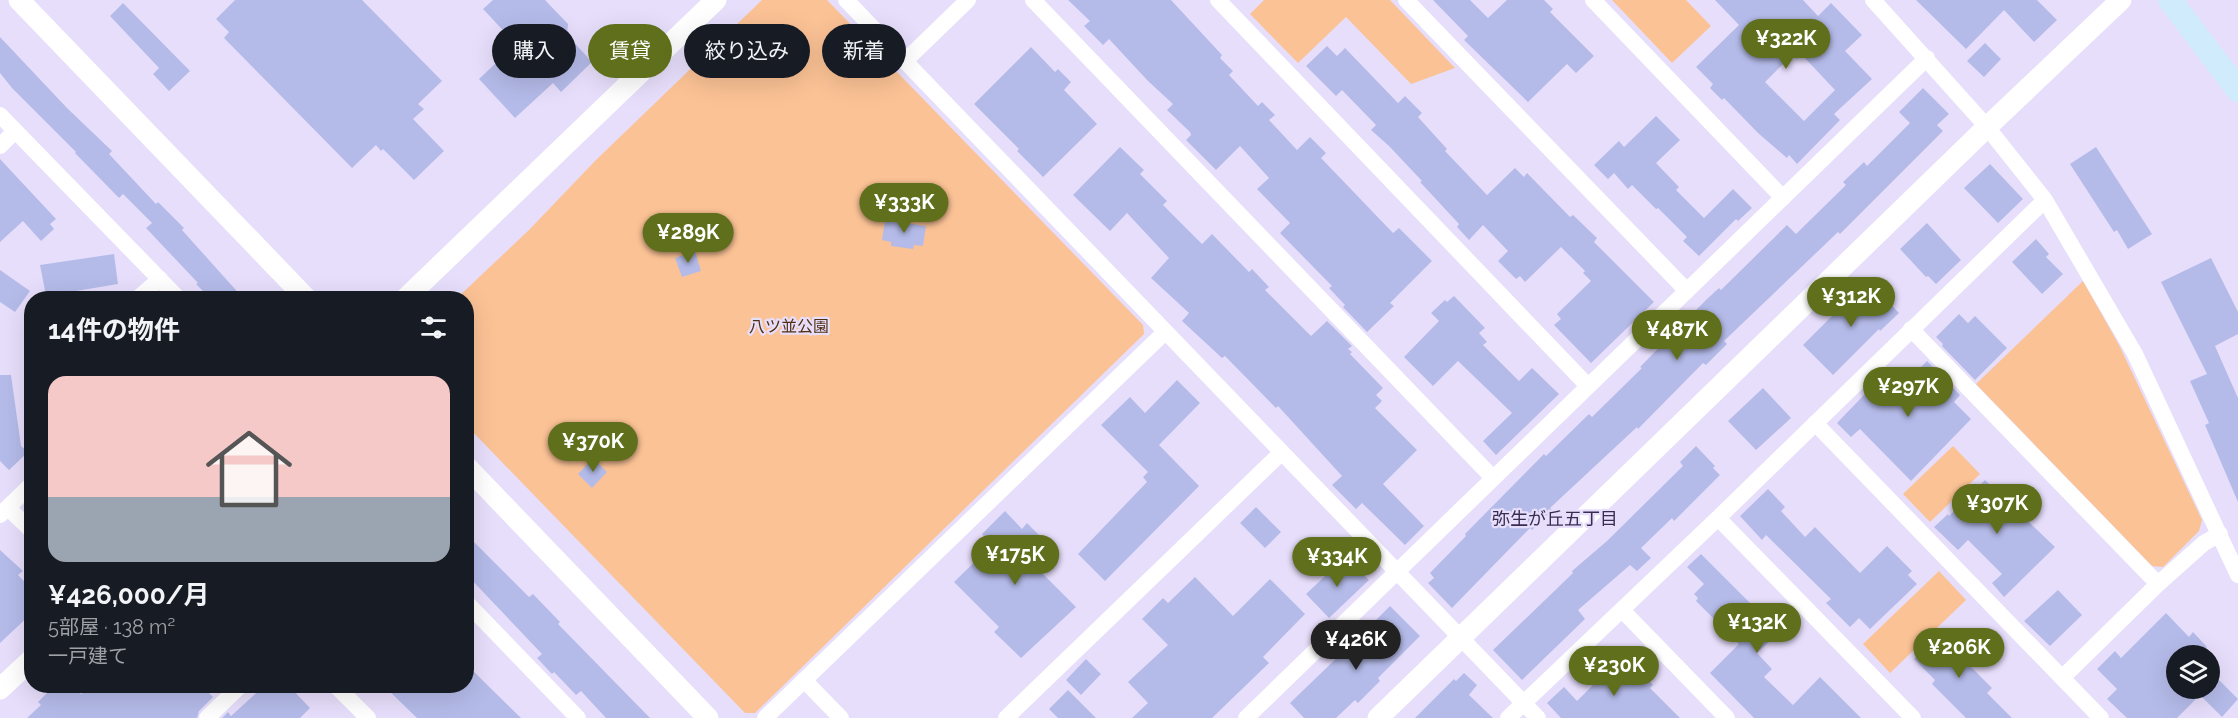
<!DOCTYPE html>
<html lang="ja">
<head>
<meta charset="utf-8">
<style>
	:root { --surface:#171b24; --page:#242831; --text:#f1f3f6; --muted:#9ea1a6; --accent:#606f1b }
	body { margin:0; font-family:Raleway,"Noto Sans JP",sans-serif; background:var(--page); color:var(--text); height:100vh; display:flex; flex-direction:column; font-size:22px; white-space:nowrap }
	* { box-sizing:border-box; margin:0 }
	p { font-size:20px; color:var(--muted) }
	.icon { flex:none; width:33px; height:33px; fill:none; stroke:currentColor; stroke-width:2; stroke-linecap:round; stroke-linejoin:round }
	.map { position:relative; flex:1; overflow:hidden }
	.side { position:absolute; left:24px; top:291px; width:450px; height:402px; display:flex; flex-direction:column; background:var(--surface); border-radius:24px; box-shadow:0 6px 24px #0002 }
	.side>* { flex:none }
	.guide { position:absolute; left:492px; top:24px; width:570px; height:54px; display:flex; gap:12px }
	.controls { position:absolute; left:2166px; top:645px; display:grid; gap:12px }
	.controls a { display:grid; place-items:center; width:54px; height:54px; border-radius:50%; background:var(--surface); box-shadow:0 6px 24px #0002; font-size:30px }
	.price { position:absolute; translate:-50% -51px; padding:0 14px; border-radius:21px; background:var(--accent); color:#fff; font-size:20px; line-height:39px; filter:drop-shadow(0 2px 3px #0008) }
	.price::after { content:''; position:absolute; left:50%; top:36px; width:18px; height:14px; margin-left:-9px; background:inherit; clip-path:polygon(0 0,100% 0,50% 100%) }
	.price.on { background:#222; color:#fff }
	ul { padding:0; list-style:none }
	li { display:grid; align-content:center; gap:12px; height:318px; padding:0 24px }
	li span { display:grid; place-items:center; height:186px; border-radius:18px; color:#555 }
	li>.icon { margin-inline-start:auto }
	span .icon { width:108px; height:108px; fill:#fffc; stroke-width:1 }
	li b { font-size:26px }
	h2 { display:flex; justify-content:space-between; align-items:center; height:72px; padding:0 24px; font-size:26px }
	.pill { padding:0 21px; border-radius:27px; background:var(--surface); box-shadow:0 6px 24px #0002; font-size:21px; line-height:54px }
	.pill.on { background:var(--accent); color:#fff }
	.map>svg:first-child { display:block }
</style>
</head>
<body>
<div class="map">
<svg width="2238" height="718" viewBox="0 0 2238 718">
	<rect width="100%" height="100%" fill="#e7defb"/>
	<!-- green -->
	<path fill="#fbc295" d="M762 0H827L1143 325 1144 334 755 713H745L467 426 466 298H457L528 231 596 160Z
		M1264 0H1390L1455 68 1411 84 1346 17 1298 63 1250 14Z
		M1612 0H1686L1711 26 1672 63Z
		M2083 281 2119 345 2202 520 2199 531 2163 567 2152 566 1976 384Z
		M1953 446 1980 474 1930 522 1903 494Z
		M1939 571 1966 600 1890 673 1863 644Z"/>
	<!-- building -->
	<path fill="#b5bbe9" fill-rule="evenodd" d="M235 0H362L442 81 418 104 424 109 413 119 444 151 414 180 383 149 381 151 376 145 352 168 224 38 229 32 216 19Z
		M493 0H545L568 24 567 35 592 62 561 92 553 83 515 118 479 79 516 44 483 9Z
		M1068 0H1171L1222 55 1220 58 1233 71 1229 75 1258 106 1262 102 1275 115 1269 120 1297 150 1310 137 1326 153 1321 158 1393 233 1399 228 1432 261 1390 303 1394 306 1367 332 1343 307 1345 305 1329 288 1332 286 1280 233 1290 223 1257 189 1269 178 1240 146 1216 170 1186 140 1191 135 1190 132 1167 110 1173 104 1148 81 1109 39 1103 45 1084 26 1090 21Z
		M1433 0H1470L1488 18 1507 0H1544L1553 9 1550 12 1594 56 1576 73 1567 64 1528 102 1464 40 1468 36Z
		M1715 0H1803L1818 16 1831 3 1862 35 1845 51 1872 79 1834 114 1840 120 1797 164 1789 155 1787 158 1758 133 1724 98 1722 100 1710 88 1713 84 1696 67 1739 25ZM1793 54 1797 59 1802 55 1835 90 1804 121 1765 82Z
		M1916 0H2037L2057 20 2034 42 2004 10 1966 49Z
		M123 3 190 71 169 91 153 74 159 68 110 16Z
		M0 37 67 108 112 151 109 154 156 204 158 202 184 228 182 230 243 298H210L196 284 198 283 146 228 152 223 123 194 119 198 75 153 76 152 12 88 0 73Z
		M1985 43 2001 59 1984 77 1967 61Z
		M1327 46 1337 56 1345 48 1398 103 1405 96 1422 113 1418 117 1447 149 1445 151 1487 195 1515 168 1524 177 1527 173 1570 217 1573 215 1597 238 1594 242 1654 302 1591 363 1554 325 1561 319 1557 314 1591 281 1583 273 1585 271 1561 247 1525 282 1520 276 1516 279 1498 261 1508 251 1483 225 1469 240 1457 227 1459 224 1420 182 1422 181 1389 146 1371 130 1376 125 1342 90 1336 96 1306 66Z
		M1031 47 1055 72 1058 69 1071 82 1064 90 1097 124 1043 177 1017 151 1019 149 974 104Z
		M1923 88 1949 114 1937 125 1943 131 1840 234 1838 232 1724 341 1727 344 1706 365 1703 363 1638 429 1637 427 1550 508 1552 510 1532 530 1530 528 1452 608 1428 583 1434 578 1430 573 1466 536 1465 534 1544 454 1546 456 1589 414 1592 417 1642 368 1640 367 1706 300 1719 288 1721 290 1787 225 1796 234 1846 185 1843 182 1864 162 1867 166 1910 123 1899 112Z
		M1656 116 1680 140 1656 163 1679 187 1676 190 1704 218 1733 189 1752 208 1738 221 1736 219 1699 256 1683 241 1687 237 1658 208 1656 209 1632 185 1628 189 1614 173 1608 179 1594 165 1619 141 1624 147Z
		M1120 147 1144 170 1140 174 1167 201 1163 205 1202 244 1212 234 1249 272 1252 269 1269 287 1265 290 1311 336 1327 321 1352 346 1348 349 1352 352 1350 354 1383 388 1376 395 1382 401 1375 408 1417 450 1383 484 1424 526 1405 545 1362 503 1356 509 1332 485 1342 476 1278 406 1276 408 1225 356 1222 358 1182 321 1189 313 1151 278 1169 258 1127 213 1110 231 1073 195Z
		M2096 147 2152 234 2128 249 2117 230 2114 232 2070 164Z
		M0 159 56 219 50 224 54 229 41 241 23 221 0 242Z
		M1990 164 2023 199 1998 223 1964 188Z
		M885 220 926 226 923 246 914 245 913 249 891 246V242L882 240Z
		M1927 223 1961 260 1936 284 1928 276 1926 277 1900 249Z
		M2036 239 2049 254 2046 257 2063 274 2042 294 2012 262Z
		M695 251 701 271 682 277 675 258Z
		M114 254 118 284 46 296 40 265Z
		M2211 258 2238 312V334L2215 346 2238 398V502L2205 425 2209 423 2190 381 2207 374 2161 282Z
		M0 270 30 291 15 312 0 302Z
		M1868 280 1899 313 1880 331 1879 329 1833 375 1803 345Z
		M1454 296 1485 328 1479 333 1487 342 1483 345 1519 381 1532 368 1559 394 1496 455 1483 441 1512 413 1458 361 1433 386 1404 357 1439 321 1431 313 1445 300 1447 302Z
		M1959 314 1968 323 1975 316 2007 348 1975 380 1942 346 1943 344 1936 337Z
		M1927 361 1960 395 1954 402 1971 419 1911 481 1860 429 1851 437 1837 423 1886 372 1901 387Z
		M0 375H11L21 446 28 452 9 470 0 461Z
		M1177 380 1200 403 1159 445 1199 486 1105 581 1078 554 1147 482 1143 477 1148 472 1101 425 1130 397 1145 413Z
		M1763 388 1791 418 1756 450 1728 421Z
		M597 423 610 436 595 451 582 438Z
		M1696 446 1715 466 1713 468 1720 475 1674 521 1672 518 1641 548 1651 558 1637 571 1630 565 1578 610 1585 619 1522 680 1493 650 1573 573 1572 571 1607 541 1683 466 1680 462Z
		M593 458 607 472 592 488 578 474Z
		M1985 480 2055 547 2004 597 1992 583 2002 574 1968 540 1958 550 1934 527 1948 514 1949 516Z
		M1768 489 1785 507 1781 511 1805 537 1815 527 1860 573 1887 546 1912 571 1908 575 1917 584 1870 629 1859 618 1850 627 1826 603 1831 599 1766 535 1762 540 1740 516Z
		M1256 507 1281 532 1265 548 1240 523Z
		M1005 511 1022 529 1027 523 1039 535 1035 540 1049 555 1036 567 1076 607 1021 658 994 632 999 627 954 582 992 545 982 534Z
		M466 534 529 597 533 594 560 622 558 624 650 718H606L581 691 576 695 554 672 552 674 537 658 542 654 466 574Z
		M0 550 23 571 18 575 32 589V613L0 643Z
		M1701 554 1763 616 1775 604 1787 616 1779 624 1783 628 1757 653 1772 669 1764 677 1793 705 1820 677 1861 718H1754L1710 673 1739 644 1696 601 1698 598 1694 594 1704 584 1687 567Z
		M1341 561 1348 568 1353 564 1369 580 1329 618 1306 594Z
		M1195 577 1233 616 1270 579 1305 614 1263 657 1269 663 1212 718H1132L1148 703 1128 682 1168 645 1142 619 1163 598 1168 603Z
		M2058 590 2082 615 2050 646 2024 621Z
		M1390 606 1420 636 1378 678 1380 681 1358 703 1355 700 1336 718H1304L1290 703 1345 650 1353 658 1384 628 1376 620Z
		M2166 613 2189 637 2193 632 2207 647 2203 652 2207 656H2176V688H2210V671L2238 699 2222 717 2200 695 2177 718H2127L2107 699 2117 689 2097 669 2115 651 2121 658Z
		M1942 630 1975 662 1971 667 1992 688 1987 693 2012 718H1966L1932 684 1935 680 1914 659Z
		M1623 655 1653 685 1650 688 1680 718H1561L1547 703 1564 687 1577 701Z
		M1086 659 1101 674 1081 695 1066 680Z
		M466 664 521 718H417L384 686H466Z
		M1464 673 1477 685 1469 695 1493 718H1415L1454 679 1456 681Z
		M54 686H72L81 694 90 686H202L213 697 199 711 197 718H27L41 705 38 702Z
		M264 686H289L310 708 300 718H222L228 712 231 716Z
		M1068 690 1096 718H1058L1049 709Z"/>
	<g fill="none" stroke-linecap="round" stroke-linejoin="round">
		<!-- minor -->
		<path stroke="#fff" stroke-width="16" d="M846 0 1538 718
			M1033 0 1493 478
			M1218 0 1588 386
			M1406 0 1687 291
			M1593 0 1783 198
			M1873 0 1987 127 2045 200 2135 354 2238 575
			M905 61 968 0
			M0 115 178 298
			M0 146 15 131
			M138 298 160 279
			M1911 329 2158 584
			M1815 423 2101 718
			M8 508 32 531
			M0 515 32 484
			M1718 518 1913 718
			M466 602 578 718
			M1622 610 1727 718
			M2062 678 2158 584 2204 543 2220 534
			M804 680 841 718
			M336 686 368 718
			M207 718 240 686
			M765 718 1165 332
			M1006 718 1281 453
			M1246 718 1927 58
			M1508 718 1718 518 2045 200"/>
		<!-- tertiary -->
		<path stroke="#fff" stroke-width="21" d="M19 0 306 298
			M406 298 716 0
			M466 466 708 718
			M0 689 32 659
			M1378 718 1987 127 2121 0"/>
		<!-- secondary -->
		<path stroke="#d0ebfc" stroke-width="24" d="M2170 0 2238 90"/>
	</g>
	<g text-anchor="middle" stroke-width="4.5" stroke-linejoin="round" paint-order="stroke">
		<!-- park labels -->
		<g font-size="16" fill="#512f10" stroke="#e7defb">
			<text x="789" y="332">八ツ並公園</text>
		</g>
		<!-- neighbourhood labels -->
		<g font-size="18" fill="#392c51" stroke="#e7defb">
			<text x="1555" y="525">弥生が丘五丁目</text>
		</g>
	</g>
</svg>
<div class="controls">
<a><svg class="icon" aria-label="layers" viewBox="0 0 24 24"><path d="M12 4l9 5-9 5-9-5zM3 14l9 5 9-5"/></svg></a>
</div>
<b class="price" style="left:1786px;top:70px">¥322K</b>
<b class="price" style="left:904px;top:234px">¥333K</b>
<b class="price" style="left:688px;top:264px">¥289K</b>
<b class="price" style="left:1851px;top:328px">¥312K</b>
<b class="price" style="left:1677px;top:361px">¥487K</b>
<b class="price" style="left:1908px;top:418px">¥297K</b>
<b class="price" style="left:593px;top:473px">¥370K</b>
<b class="price" style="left:1997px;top:535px">¥307K</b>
<b class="price" style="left:1015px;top:586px">¥175K</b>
<b class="price" style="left:1337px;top:588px">¥334K</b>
<b class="price" style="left:1757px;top:654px">¥132K</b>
<b class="price on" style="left:1356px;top:671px">¥426K</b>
<b class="price" style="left:1959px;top:679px">¥206K</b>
<b class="price" style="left:1614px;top:697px">¥230K</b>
<div class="guide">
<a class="pill">購入</a>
<a class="pill on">賃貸</a>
<a class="pill">絞り込み</a>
<a class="pill">新着</a>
</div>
<section class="side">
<h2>14件の物件<svg class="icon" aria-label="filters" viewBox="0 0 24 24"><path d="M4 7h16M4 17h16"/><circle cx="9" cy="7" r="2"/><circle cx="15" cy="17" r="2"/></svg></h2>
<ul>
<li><span style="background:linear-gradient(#f6c9c9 65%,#9aa5b1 0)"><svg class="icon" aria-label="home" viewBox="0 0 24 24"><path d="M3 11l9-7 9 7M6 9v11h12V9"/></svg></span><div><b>¥426,000/月</b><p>5部屋 · 138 m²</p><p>一戸建て</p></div></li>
</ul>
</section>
</div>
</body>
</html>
